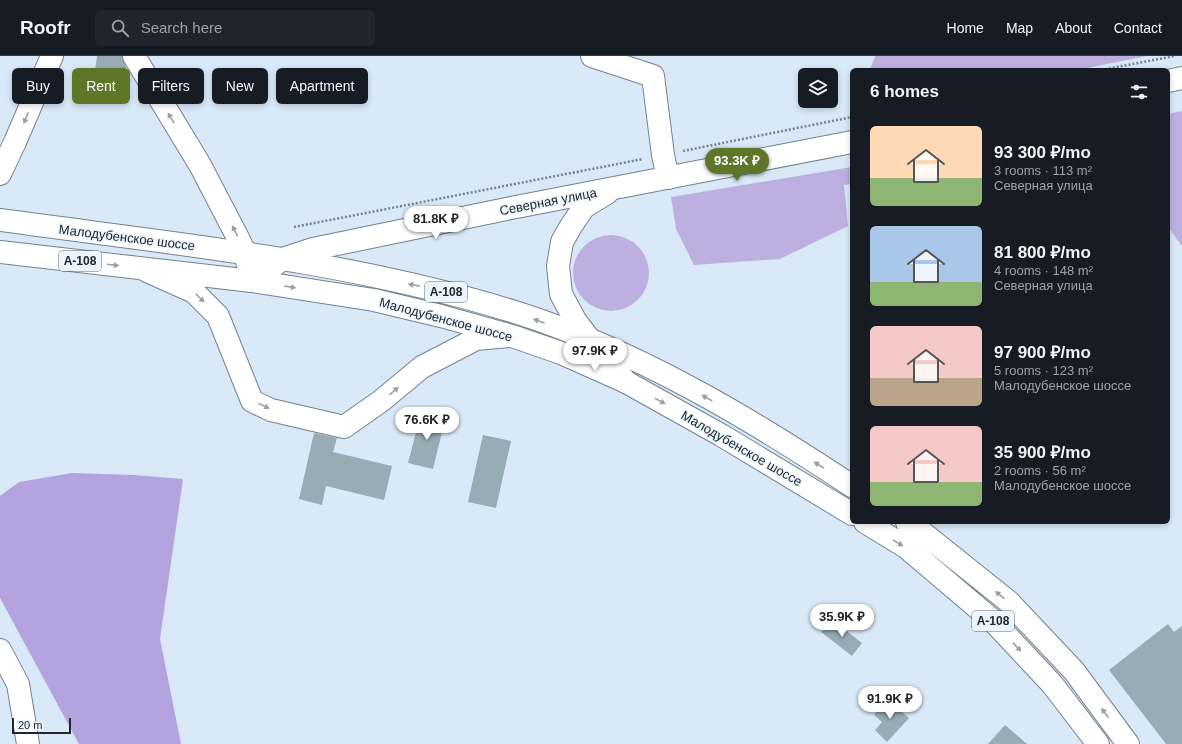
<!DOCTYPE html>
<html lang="en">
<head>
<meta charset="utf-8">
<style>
	:root { --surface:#171b24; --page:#20242c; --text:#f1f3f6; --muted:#9ea1a6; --line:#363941; --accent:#5e7628 }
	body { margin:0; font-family:Helvetica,sans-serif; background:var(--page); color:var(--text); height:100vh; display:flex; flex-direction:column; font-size:15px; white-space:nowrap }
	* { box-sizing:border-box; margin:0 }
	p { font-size:13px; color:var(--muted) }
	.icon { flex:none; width:22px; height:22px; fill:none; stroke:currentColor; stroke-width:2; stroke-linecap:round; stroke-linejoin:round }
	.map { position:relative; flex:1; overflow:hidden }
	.details { position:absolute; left:850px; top:12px; width:320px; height:456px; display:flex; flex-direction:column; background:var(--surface); border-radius:6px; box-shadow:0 2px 6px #0003 }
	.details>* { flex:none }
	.top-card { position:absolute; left:12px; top:12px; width:380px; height:36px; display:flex; gap:8px }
	.buttons { position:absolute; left:798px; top:12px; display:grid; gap:8px }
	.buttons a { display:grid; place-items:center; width:40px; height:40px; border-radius:6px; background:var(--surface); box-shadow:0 2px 6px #0003; font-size:20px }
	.scale { position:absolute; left:12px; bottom:10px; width:59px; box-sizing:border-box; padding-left:4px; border:2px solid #20262b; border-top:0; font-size:11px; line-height:14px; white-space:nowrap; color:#20262b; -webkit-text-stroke:3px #ecf5fe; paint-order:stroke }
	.price { position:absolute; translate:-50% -34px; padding:0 9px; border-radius:14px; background:#fff; color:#222; font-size:13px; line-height:26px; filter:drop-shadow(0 1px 2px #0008) }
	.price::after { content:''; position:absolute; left:50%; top:24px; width:12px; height:9px; margin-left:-6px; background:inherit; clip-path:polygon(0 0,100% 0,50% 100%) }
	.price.active { background:var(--accent); color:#fff }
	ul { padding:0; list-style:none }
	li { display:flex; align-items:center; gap:12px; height:100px; padding:0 20px }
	li span { display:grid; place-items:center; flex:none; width:112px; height:80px; border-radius:6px; color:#555 }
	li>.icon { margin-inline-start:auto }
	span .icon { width:48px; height:48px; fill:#fffc; stroke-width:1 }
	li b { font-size:17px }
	h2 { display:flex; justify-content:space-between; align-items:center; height:48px; padding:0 20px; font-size:17px }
	.tag { padding:0 14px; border-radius:6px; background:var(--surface); box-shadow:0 2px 6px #0003; font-size:14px; line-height:36px }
	.tag.active { background:var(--accent); color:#fff }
	header { display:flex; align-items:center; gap:24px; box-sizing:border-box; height:56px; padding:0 20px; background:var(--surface); border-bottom:1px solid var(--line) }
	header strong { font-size:19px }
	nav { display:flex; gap:22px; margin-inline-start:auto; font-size:14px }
	.search { width:280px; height:36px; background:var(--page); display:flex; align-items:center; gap:10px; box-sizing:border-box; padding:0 14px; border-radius:6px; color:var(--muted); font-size:15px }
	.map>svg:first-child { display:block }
</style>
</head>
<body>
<header>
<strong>Roofr</strong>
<div class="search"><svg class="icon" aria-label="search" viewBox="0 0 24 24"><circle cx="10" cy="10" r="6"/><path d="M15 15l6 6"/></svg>Search here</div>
<nav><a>Home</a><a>Map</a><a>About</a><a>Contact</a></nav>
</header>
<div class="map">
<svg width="1182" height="688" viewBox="0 0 1182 688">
	<rect width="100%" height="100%" fill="#d9e9f8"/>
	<!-- green -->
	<path fill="#bdb0e0" d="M875 0H1147L1077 14H870Z
		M1182 55V190L1168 171V58Z
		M852 111V128L844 129 848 170 780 203 694 209 676 173 671 141Z
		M573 217a38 38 0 1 1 76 0a38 38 0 1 1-76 0Z"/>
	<!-- forest -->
	<path fill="#b5a3e0" d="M72 417 134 419 183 423 160 583 181 688H79L0 542V440L19 426Z"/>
	<!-- building -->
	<path fill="#97acb4" d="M97 0H122L126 11 122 40 92 36Z
		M421 357 445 364 433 413 408 407Z
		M314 377 337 382 333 396 392 410 384 444 326 430 322 449 299 443Z
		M483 379 511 385 496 452 468 446Z
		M831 563 862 587 852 600 821 576Z
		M1168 568 1174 576 1182 570V688H1166L1109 614Z
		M887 643 909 662 887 686 875 674 882 666 874 659Z
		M1005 669 1027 688H988Z"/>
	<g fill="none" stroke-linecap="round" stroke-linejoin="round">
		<!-- minor casing -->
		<g stroke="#74818f" stroke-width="24">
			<path id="minor" d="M134 0 200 109 238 182 245 197 252 225
				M592 0 653 20 663 99 668 122
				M0 118 15 86 52 0
				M147 215 194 236 218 260 252 345 271 354 344 371 381 345 422 311 476 283 509 280
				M0 594 18 628 28 688"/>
		</g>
		<!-- major casing -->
		<g stroke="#74818f" stroke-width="24">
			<path id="major" d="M1168 25 1182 22
				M607 137 584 151 571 170 562 186 558 210 561 238 575 264 590 284 626 326
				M252 225 283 203 313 193 511 152 852 86"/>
		</g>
		<!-- highway casing -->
		<g stroke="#74818f" stroke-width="24">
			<path id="highway" d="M0 164C174 188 350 204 518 257 637 295 748 361 852 430
				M0 196 252 225 374 244 441 260 512 280 561 297 626 326 721 379 852 458
				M865 466 906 491 992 564 1052 628 1098 688
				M907 466 918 473 1008 545 1074 615 1128 688"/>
		</g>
		<!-- path -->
		<path stroke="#77828c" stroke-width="2.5" stroke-dasharray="2 2" stroke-linecap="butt" d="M1101 14 1175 0
			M683 95 852 61
			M294 171 643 103"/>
		<!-- minor -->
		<use href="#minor" stroke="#fff" stroke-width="22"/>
		<!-- major -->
		<use href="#major" stroke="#fff" stroke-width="22"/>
		<!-- highway -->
		<use href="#highway" stroke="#fff" stroke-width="22"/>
	</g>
	<!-- one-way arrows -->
	<defs><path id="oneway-solid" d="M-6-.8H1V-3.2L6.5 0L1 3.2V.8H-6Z"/></defs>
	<g fill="#9b9da0">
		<use href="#oneway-solid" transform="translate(26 62) rotate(113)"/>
		<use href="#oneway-solid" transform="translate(171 62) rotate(-121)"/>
		<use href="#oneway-solid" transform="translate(235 175) rotate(-118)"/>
		<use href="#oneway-solid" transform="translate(113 209) rotate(7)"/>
		<use href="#oneway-solid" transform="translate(414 229) rotate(-168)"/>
		<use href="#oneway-solid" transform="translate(290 231) rotate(9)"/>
		<use href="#oneway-solid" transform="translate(200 242) rotate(45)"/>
		<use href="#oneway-solid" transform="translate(539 265) rotate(-160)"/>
		<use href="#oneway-solid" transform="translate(394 335) rotate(-41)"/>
		<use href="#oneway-solid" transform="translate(707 342) rotate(-151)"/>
		<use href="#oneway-solid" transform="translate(660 345) rotate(29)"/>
		<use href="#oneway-solid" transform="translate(264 350) rotate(26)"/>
		<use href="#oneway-solid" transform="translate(819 409) rotate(-148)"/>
		<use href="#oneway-solid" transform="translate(898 487) rotate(32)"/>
		<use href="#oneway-solid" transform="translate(1000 539) rotate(-141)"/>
		<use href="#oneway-solid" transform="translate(1017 591) rotate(47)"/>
		<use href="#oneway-solid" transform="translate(1105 657) rotate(-127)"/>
	</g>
	<g text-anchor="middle" stroke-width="3" stroke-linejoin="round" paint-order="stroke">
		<!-- shield labels -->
		<g fill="#ecf5fe" stroke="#5d646a" stroke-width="1">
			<rect x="59" y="195" width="42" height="20" rx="3"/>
			<rect x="425" y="226" width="42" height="20" rx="3"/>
			<rect x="972" y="555" width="42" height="20" rx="3"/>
		</g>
		<g font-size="12" font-weight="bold" fill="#20262b">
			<text x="80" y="209">А-108</text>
			<text x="446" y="240">А-108</text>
			<text x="993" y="569">А-108</text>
		</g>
		<!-- street labels -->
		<g font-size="13" fill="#20262b" stroke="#ecf5fe">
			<text transform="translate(548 145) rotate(-11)" y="5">Северная улица</text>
			<text transform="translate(127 181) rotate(7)" y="5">Малодубенское шоссе</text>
			<text transform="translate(446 263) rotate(15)" y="5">Малодубенское шоссе</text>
			<text transform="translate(742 392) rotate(30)" y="5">Малодубенское шоссе</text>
		</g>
	</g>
</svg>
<div class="buttons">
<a><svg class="icon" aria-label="layers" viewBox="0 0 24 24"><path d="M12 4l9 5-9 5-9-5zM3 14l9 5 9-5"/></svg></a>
</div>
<div class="scale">20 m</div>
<b class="price active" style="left:737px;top:126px">93.3K ₽</b>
<b class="price" style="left:436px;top:184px">81.8K ₽</b>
<b class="price" style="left:595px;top:316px">97.9K ₽</b>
<b class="price" style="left:427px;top:385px">76.6K ₽</b>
<b class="price" style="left:842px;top:582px">35.9K ₽</b>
<b class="price" style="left:890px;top:664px">91.9K ₽</b>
<div class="top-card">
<a class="tag">Buy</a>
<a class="tag active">Rent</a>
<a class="tag">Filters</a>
<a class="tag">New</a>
<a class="tag">Apartment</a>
</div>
<section class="details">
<h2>6 homes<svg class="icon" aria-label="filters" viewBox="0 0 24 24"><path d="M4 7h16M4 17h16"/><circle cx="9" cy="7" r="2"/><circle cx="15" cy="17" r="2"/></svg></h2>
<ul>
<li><span style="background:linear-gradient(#ffd9b3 65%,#8fb573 0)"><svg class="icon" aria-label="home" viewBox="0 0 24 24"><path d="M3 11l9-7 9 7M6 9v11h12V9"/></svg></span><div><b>93 300 ₽/mo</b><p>3 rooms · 113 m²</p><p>Северная улица</p></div></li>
<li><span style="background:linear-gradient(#a9c7e8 70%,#8fb573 0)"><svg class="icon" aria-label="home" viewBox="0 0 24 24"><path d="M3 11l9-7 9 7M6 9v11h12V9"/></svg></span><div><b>81 800 ₽/mo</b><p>4 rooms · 148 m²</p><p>Северная улица</p></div></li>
<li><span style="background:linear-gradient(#f6c9c9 65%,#b9a48a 0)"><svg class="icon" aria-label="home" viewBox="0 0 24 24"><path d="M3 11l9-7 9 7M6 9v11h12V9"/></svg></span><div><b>97 900 ₽/mo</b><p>5 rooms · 123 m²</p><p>Малодубенское шоссе</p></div></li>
<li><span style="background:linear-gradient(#f6c9c9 70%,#8fb573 0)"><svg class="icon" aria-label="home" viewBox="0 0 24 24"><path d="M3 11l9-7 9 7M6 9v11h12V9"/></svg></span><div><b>35 900 ₽/mo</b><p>2 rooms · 56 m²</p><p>Малодубенское шоссе</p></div></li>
</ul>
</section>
</div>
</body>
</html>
